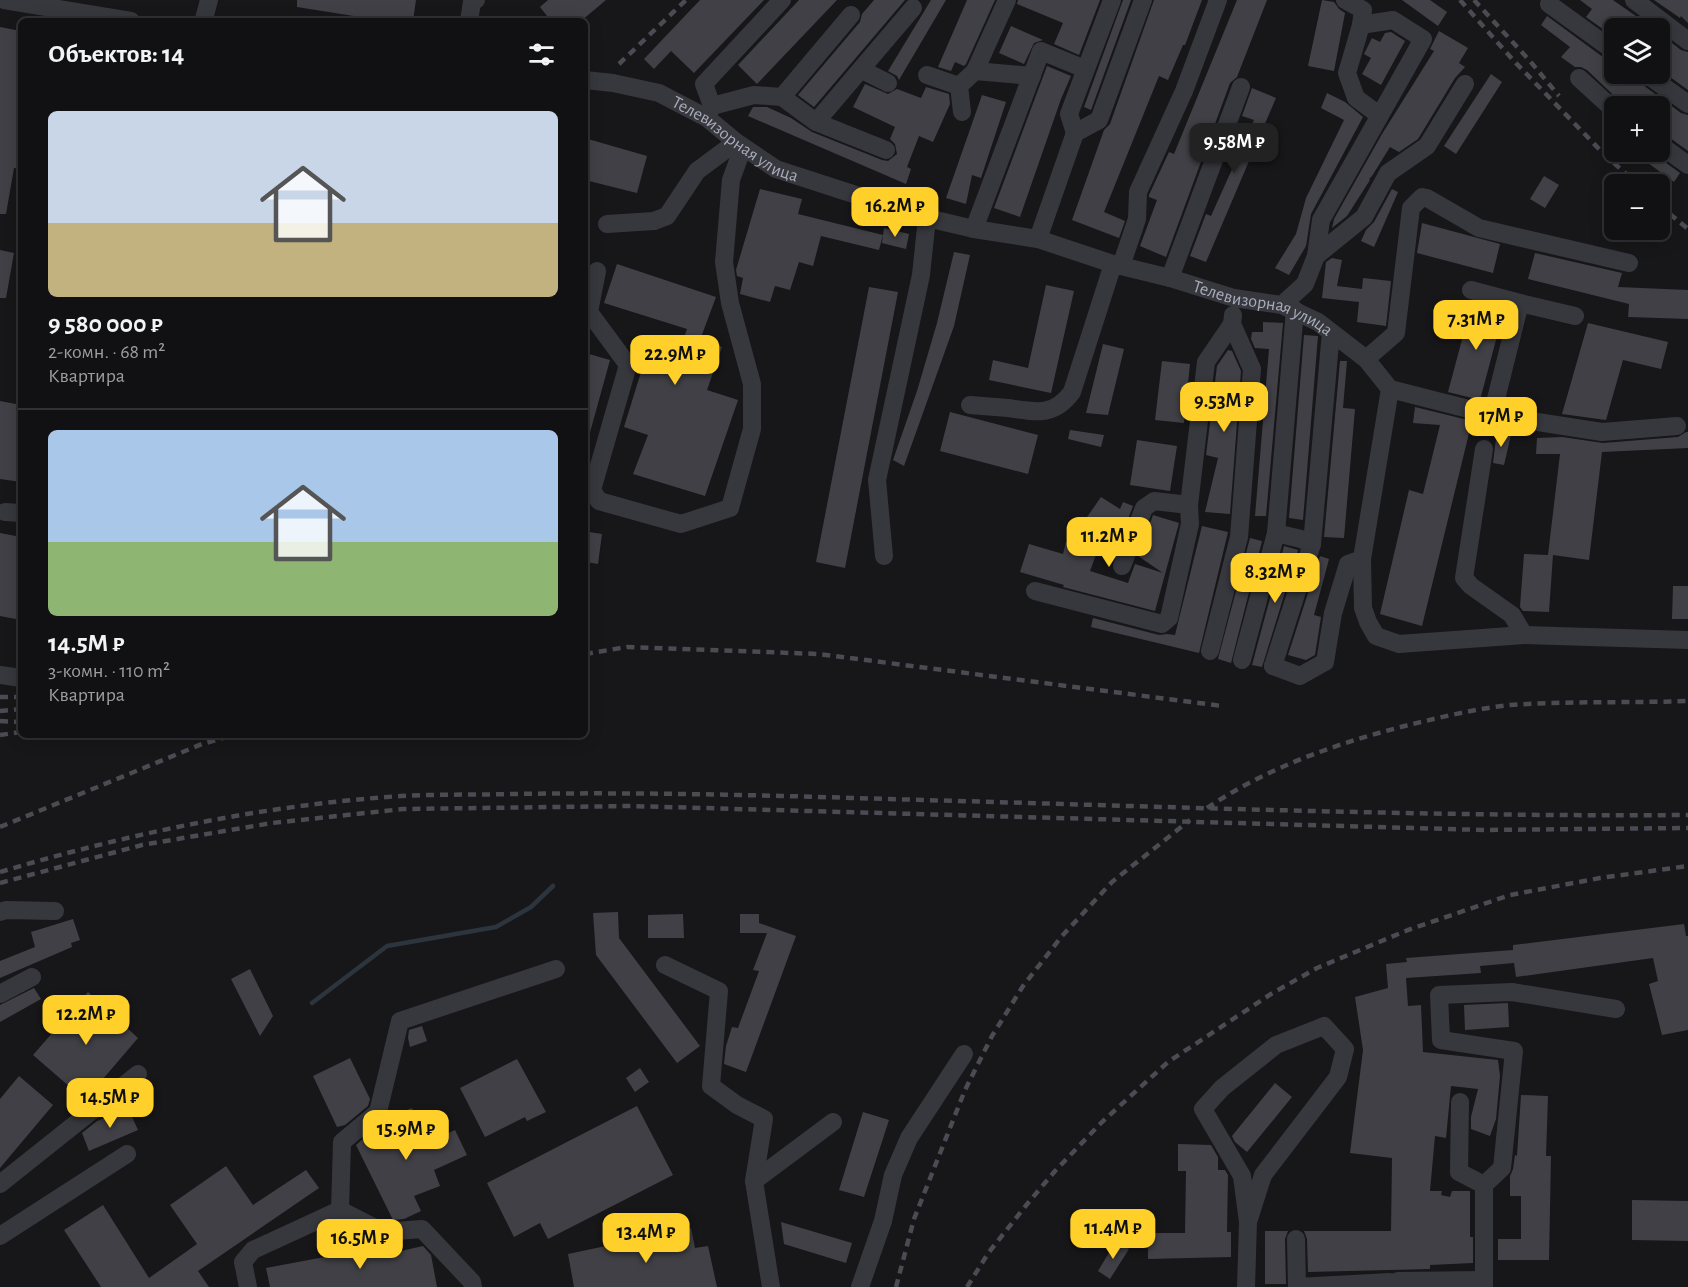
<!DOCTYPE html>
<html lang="ru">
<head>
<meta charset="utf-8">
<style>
	:root { --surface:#111113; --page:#1a1a1c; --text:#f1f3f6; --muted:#9c9da0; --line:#303133; --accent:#ffd029 }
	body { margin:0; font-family:"Alegreya Sans",sans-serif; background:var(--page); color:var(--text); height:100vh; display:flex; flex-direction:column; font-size:22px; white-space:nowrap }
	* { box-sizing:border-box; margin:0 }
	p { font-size:20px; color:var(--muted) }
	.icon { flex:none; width:33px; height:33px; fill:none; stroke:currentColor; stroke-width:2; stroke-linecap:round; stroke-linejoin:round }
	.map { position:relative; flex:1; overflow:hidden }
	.details { position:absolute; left:18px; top:18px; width:570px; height:720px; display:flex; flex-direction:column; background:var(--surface); border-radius:9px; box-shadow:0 3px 15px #0003,0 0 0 2px var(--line) }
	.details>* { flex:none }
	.fabs { position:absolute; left:1604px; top:18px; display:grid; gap:12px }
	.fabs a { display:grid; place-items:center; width:66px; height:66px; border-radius:9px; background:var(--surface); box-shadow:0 3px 15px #0003,0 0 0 2px var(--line); font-size:30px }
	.price { position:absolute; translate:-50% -51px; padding:0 14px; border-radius:12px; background:var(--accent); color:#111; font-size:20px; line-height:39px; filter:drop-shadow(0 2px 3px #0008) }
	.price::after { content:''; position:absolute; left:50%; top:36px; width:18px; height:14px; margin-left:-9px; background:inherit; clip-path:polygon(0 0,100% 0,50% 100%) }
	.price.current { background:#222; color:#fff }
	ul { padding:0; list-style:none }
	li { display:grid; align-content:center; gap:12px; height:318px; padding:0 30px }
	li+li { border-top:2px solid var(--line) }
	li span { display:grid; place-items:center; height:186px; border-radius:9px; color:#555 }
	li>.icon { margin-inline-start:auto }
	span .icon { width:108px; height:108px; fill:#fffc; stroke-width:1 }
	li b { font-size:26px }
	h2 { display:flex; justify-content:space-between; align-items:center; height:72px; padding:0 30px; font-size:26px }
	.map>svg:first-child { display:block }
</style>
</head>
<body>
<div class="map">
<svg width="1688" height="1287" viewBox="0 0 1688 1287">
	<rect width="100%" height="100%" fill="#171719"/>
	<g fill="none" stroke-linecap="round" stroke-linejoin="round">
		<!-- stream -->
		<path stroke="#2c343e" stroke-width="4.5" d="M312 1003 387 946 496 927 531 907 553 886"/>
	</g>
	<!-- building -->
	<path fill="#414046" d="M297 0H416L413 21H385L297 7Z
		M548 0H606L581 21H551L540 7Z
		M700 0H764L694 73 671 51 654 69 644 59Z
		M799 0H837L757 84 738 65Z
		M874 0H905L814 107 798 95 860 22 862 14Z
		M931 0H946L899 80 897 76 888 71Z
		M967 0H995L966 64 964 66 955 62 951 71 938 67Z
		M1018 0H1100L1079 55 1054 44 1063 23 1017 4Z
		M1123 0H1131L1091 110 1084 107Z
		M1154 0H1202L1185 45H1183L1168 80 1159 76 1104 212 1125 221 1119 238 1072 220 1104 130 1110 124Z
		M1237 0H1267L1237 77 1230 83 1166 257 1140 246 1157 200 1149 197V195L1169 152 1174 154Z
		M1322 0 1334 2 1339 9 1345 13 1334 71 1308 66Z
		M1402 0H1430L1447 12 1438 26Z
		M1580 0H1613L1653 28H1614V37L1586 17 1592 9Z
		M1654 0H1688V23L1681 16 1680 18Z
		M1547 16 1607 60 1614 62V74H1628L1681 113 1688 115V151L1666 135 1659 133V106H1625L1587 70 1581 67H1575L1561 57 1570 47 1541 25Z
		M1011 26 1043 40 1034 43 1024 64 999 53Z
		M0 27 21 31V169L14 168 6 214H0Z
		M1439 31 1468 48 1459 63 1465 67 1455 78 1418 139 1399 152 1390 147 1372 176 1369 179 1370 180 1347 216 1332 228 1334 219 1382 134 1434 51 1430 49Z
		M1391 32 1405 41 1381 85 1362 74 1371 58 1364 54 1372 38 1380 42 1385 33Z
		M1659 33 1681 50 1688 52V90L1659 69Z
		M1047 66 1071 76 1061 99 1020 217 994 208Z
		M1491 74 1502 82 1456 154 1444 146Z
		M865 84 888 94 897 89 921 98 926 87 949 94 950 104 933 142 919 136 907 167 911 169 906 184 748 116 753 107H767L791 118 812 132 882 160 888 161 897 154 895 144 890 139 895 127 853 107Z
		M1252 88 1276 98 1206 262 1190 256 1206 214 1211 216 1254 120 1242 116Z
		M1327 93 1345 102 1363 117 1311 214 1306 246 1289 275 1275 268 1296 234 1306 198 1344 120 1321 108Z
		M982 95 1006 102 981 178 972 175 966 204 946 198Z
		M588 139 647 156 637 193 585 180V150Z
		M1633 152H1651L1680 173 1674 182Z
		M1544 176 1559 185 1545 208 1530 199Z
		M760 189 802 199 798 214 883 235 879 250 821 236 813 266 799 262 790 290 775 286 770 302 740 294 743 278 737 276 736 270Z
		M1392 189 1398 192 1374 247 1361 241 1366 230 1374 222Z
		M1422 223 1500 244 1493 273 1417 253Z
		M884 228 909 234 906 249 882 243Z
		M0 250 14 253 6 298H0Z
		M954 252 970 255 954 326 904 466 893 460 917 391 937 323Z
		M1535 253 1622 273 1618 287 1688 290V319L1628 317 1629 304 1528 279Z
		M1332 258 1342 260 1337 286 1362 289 1363 278 1391 281 1386 326 1357 322 1359 302 1322 298 1326 262Z
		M617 264 716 297 700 340 722 347 707 390 738 400 705 496 633 474 648 435 624 427 645 359 673 368 687 329 604 303Z
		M1046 285 1074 291 1051 393 989 380 993 360 1028 368Z
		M869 287 898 292 845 568 816 562Z
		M1472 302 1504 310 1480 400 1448 392Z
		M1263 322 1283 323 1266 516H1255L1269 349 1255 348 1251 339 1252 332H1263Z
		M1588 323 1668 342 1661 369 1623 360 1606 420 1562 414Z
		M1304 335 1318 336 1303 520 1289 518Z
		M1103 344 1124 349 1108 415 1086 413Z
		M1228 350 1232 351 1241 371 1230 514 1205 512 1218 458 1206 455 1217 366Z
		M589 354 610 360 589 436H585V370Z
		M1162 361 1190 364 1184 423 1155 420Z
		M1340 361H1347L1343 408 1355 409 1344 538 1324 537Z
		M0 401 21 405V482L0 479Z
		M1415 407 1472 421 1422 626 1380 614 1409 490 1423 494 1440 425 1413 423Z
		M950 412 1038 435 1028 474 940 451Z
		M1070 430 1104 435 1101 447 1068 439Z
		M1497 431 1511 435 1504 465 1493 463Z
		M1686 432H1688V448L1602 452 1589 560 1553 555 1549 612 1523 611 1520 607 1524 554 1548 555 1560 454H1536L1537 438 1562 437 1603 443 1678 437Z
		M1137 440 1177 446 1170 491 1130 485Z
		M1101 497 1120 509 1123 502 1133 506 1119 542 1085 520Z
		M1153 515 1179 523 1155 611 1063 587 1064 585 1020 572 1029 544 1063 554 1066 542 1097 552 1090 571 1128 583 1135 564 1163 573 1138 556Z
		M1202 526 1228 532 1199 653 1091 627 1093 618 1159 635 1167 634 1175 635Z
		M589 532 602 534 598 564 586 562Z
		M0 533 21 537V620L0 616Z
		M1250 538 1262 541 1231 663 1218 659Z
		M1284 546 1298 550 1262 667 1252 665Z
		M1320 556 1329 559 1314 615 1321 617 1315 655 1306 660 1288 655Z
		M1673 586H1688V619H1672Z
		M618 912 619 938 700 1046 677 1063 596 955 593 913Z
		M683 914 684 938H648V915Z
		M740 914H759V923L796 936 746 1072 724 1064 726 1046 732 1027 738 1028 759 971 753 970 767 933H740Z
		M73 919 80 940 71 943 72 947 0 978V961L35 947 31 932Z
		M1684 924 1686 936H1688V1030L1662 1035 1649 984 1658 981 1653 958 1516 977 1514 963 1480 966 1481 973 1406 978 1408 1006 1421 1005 1423 1052 1498 1060 1500 1076 1496 1119 1490 1136 1471 1129V1117L1478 1089 1451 1086 1446 1138 1435 1136 1430 1191H1442L1441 1195 1450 1197 1452 1191H1470V1237H1473V1263L1430 1265V1269L1308 1272 1307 1239 1304 1231H1391L1392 1158 1350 1153 1363 1050 1355 997 1388 988 1386 964 1407 962 1406 958 1513 950V945Z
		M250 969 273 1016 260 1036 231 979Z
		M34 988 41 999 0 1022V1005Z
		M88 992 138 1038 85 1100 33 1055Z
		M1508 1003 1509 1027 1465 1030 1464 1005Z
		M422 1026 427 1041 410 1047 408 1038 409 1030Z
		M350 1058 370 1099 368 1106 345 1125 337 1127 313 1076Z
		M517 1059 546 1112 527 1121 525 1117 485 1137 460 1088Z
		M640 1068 649 1082 635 1092 626 1078Z
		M19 1076 53 1105 0 1168V1099Z
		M1275 1083 1292 1097 1247 1152 1235 1142 1232 1136Z
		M1521 1095 1548 1096 1546 1156H1551L1549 1260H1498V1239H1521V1196H1510V1176L1513 1169 1515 1155 1517 1156Z
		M637 1106 673 1175 548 1239 540 1223 514 1237 487 1183Z
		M128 1108 138 1130 89 1151 82 1133 97 1121Z
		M412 1108 425 1144 455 1130 467 1155 434 1170 440 1186 414 1196 421 1211 404 1219 393 1220 356 1145 388 1117Z
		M863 1112 889 1120 864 1197 839 1190Z
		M1178 1144 1211 1145 1218 1157V1170H1225L1228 1175 1227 1232H1231V1257L1148 1259V1233H1185L1186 1171H1178Z
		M226 1166 253 1205 306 1170 319 1188 198 1271 209 1287H101L64 1230 103 1205 149 1278 197 1244 170 1205Z
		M1632 1200 1688 1201V1241L1632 1240Z
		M781 1222 852 1243 846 1263 784 1244Z
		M691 1228 695 1248 708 1246 717 1287H574L568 1254Z
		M1265 1231H1288L1285 1239 1286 1284H1265Z
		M1116 1241 1129 1249 1110 1279 1098 1271Z
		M394 1244 401 1251 423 1246 431 1255 437 1287H270L266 1268Z"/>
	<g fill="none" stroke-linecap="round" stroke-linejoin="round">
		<!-- minor -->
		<g stroke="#37383e" stroke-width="18">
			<path d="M4 0 131 21"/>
			<path d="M1007 0 975 71 1032 76"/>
			<path d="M1345 0 1363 10 1361 25"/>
			<path d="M1634 0 1688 41"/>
			<path d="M1549 4 1614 51"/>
			<path d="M204 19 209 0"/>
			<path d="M469 21 472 2 476 0"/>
			<path d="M862 70 888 83"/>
			<path d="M1646 74 1688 104"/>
			<path d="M927 75 959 86"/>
			<path d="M1579 78 1614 110"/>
			<path id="s1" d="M585 80 613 83 659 93 707 118 736 142 776 169 927 218 974 229 1038 239 1113 264 1170 278 1234 298 1282 305 1318 322 1366 359 1390 389 1362 559 1363 608 1368 622 1376 636 1399 644 1524 635 1688 640"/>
			<path d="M782 97 816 122 913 8"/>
			<path d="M712 106 754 95 782 97 851 15"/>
			<path d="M962 112 959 86 975 71"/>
			<path d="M707 117 712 106 704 84 782 0"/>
			<path d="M816 122 886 150"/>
			<path d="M1075 133 1069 114 1112 0"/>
			<path d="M1659 144 1688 165"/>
			<path d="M607 224 654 221 667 216 697 171 736 142"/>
			<path d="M974 229 1041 51 1085 69"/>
			<path d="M1038 239 1075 133 1099 120 1143 0"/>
			<path d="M1316 256 1364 217 1388 173 1427 146 1465 84"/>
			<path d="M1121 266 1137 219 1138 192 1184 91 1218 0"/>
			<path d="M597 271 589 312 628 365 592 490 599 501 681 524 730 508 752 429V384L730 303 724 262 731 180 743 147"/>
			<path d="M1170 278 1241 87"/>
			<path d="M1471 290 1520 303"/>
			<path d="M1282 305 1305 284 1316 256 1321 220 1423 39 1393 20 1361 25 1347 73 1356 98 1379 115"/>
			<path d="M1366 359 1396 333 1411 208 1422 197 1427 198 1479 228 1629 263"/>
			<path d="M1390 389 1492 415 1602 432 1677 426"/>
			<path d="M970 405C983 406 996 407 1008 408 1035 412 1054 417 1072 392L1113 264"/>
			<path d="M1492 415 1520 303 1575 316"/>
			<path d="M1484 449 1464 578 1471 586 1512 615 1524 635"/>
			<path d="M5 512 21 513"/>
			<path d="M1276 533 1301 539 1312 544"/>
			<path d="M884 556 877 480 921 275 927 218"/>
			<path d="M1122 566 1144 508 1154 501 1189 505"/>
			<path d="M1035 591 1162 624 1169 618 1190 524 1189 505 1206 362 1232 324"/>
			<path d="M1210 651 1239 537 1252 369 1232 324 1233 315"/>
			<path d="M1242 660 1276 533 1295 310"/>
			<path d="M1273 666 1312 544 1331 332"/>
			<path d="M1273 666 1300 676 1325 662 1333 613 1348 564 1362 559"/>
			<path d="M0 675 21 678"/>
			<path d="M0 912 6 910 55 911"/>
			<path d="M665 965 719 991 711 1086 737 1105 764 1119 754 1181 771 1287"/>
			<path d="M0 994 32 977"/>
			<path d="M1460 1102 1459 1172 1484 1185V1287"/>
			<path d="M754 1181 833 1122"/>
			<path d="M0 1184 138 1074"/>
			<path d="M1484 1185 1502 1168 1514 1051 1441 1040 1439 995 1512 992 1616 1009"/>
			<path d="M340 1210 342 1142 378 1112 400 1021 556 969"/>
			<path d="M0 1236 127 1154"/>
			<path d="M1296 1239 1297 1287 1390 1282"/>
			<path d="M1398 1281 1484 1280"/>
			<path d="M248 1287 243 1262 253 1250 340 1210 383 1232 422 1229 472 1282 473 1287"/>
			<path d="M860 1287 883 1221 893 1175 909 1138 964 1054"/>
			<path d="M1246 1287 1248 1222 1242 1176 1203 1109 1222 1088 1276 1045 1324 1026 1345 1049 1338 1077 1263 1175 1248 1222"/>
		</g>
		<!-- rail -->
		<path stroke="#4a4b53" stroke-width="4.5" stroke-dasharray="8 6" stroke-linecap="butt" d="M1460 0 1514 61 1603 153 1637 184
			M1474 0 1530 61 1559 96
			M619 64 686 0
			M1659 205 1688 229
			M585 654 627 647 819 654 1222 706
			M0 697H21
			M0 711 21 709
			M0 721 21 722
			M0 735 21 732
			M1207 808C1271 765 1346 740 1421 722 1450 715 1481 708 1510 705 1569 701 1629 703 1688 701
			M0 827 202 744 234 735
			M0 872C131 833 265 805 401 796 438 794 475 795 512 794 637 792 762 795 887 799 1154 806 1421 817 1688 815
			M0 883 142 845 272 823 403 809 631 806 1484 830 1688 828
			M896 1287 914 1219 965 1090 992 1036 1023 986 1062 936 1112 882 1190 820
			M967 1287 989 1252 1028 1203 1055 1171 1102 1122 1168 1062 1271 994 1317 968 1408 930 1510 895 1600 878 1688 866"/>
	</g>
	<g text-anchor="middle" stroke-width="4.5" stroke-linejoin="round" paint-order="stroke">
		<!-- street labels -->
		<g font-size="18" fill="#a8abba" stroke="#121214">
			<text dy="6" stroke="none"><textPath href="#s1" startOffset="165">Телевизорная улица</textPath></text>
			<text dy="6" stroke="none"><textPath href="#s1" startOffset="723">Телевизорная улица</textPath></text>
		</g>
	</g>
</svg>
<div class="fabs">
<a><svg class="icon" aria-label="layers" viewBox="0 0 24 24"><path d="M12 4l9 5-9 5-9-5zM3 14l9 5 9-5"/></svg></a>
<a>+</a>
<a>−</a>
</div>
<b class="price current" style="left:1234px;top:174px">9.58M ₽</b>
<b class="price" style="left:895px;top:238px">16.2M ₽</b>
<b class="price" style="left:1476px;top:351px">7.31M ₽</b>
<b class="price" style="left:675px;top:386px">22.9M ₽</b>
<b class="price" style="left:1224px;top:433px">9.53M ₽</b>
<b class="price" style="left:1501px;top:448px">17M ₽</b>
<b class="price" style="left:1109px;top:568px">11.2M ₽</b>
<b class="price" style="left:1275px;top:604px">8.32M ₽</b>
<b class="price" style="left:86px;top:1046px">12.2M ₽</b>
<b class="price" style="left:110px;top:1129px">14.5M ₽</b>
<b class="price" style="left:406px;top:1161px">15.9M ₽</b>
<b class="price" style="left:1113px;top:1260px">11.4M ₽</b>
<b class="price" style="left:646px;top:1264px">13.4M ₽</b>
<b class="price" style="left:360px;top:1270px">16.5M ₽</b>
<section class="details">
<h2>Объектов: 14<svg class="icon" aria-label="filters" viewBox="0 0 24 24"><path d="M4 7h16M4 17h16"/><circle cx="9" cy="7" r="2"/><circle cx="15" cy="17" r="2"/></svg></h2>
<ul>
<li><span style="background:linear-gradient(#c9d6e8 60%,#c2b280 0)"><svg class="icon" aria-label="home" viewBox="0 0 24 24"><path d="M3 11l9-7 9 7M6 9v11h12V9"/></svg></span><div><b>9 580 000 ₽</b><p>2-комн. · 68 m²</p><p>Квартира</p></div></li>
<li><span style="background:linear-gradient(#a9c7e8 60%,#8fb573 0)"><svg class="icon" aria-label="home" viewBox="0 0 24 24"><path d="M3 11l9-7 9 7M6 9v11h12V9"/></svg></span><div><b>14.5M ₽</b><p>3-комн. · 110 m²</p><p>Квартира</p></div></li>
</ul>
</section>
</div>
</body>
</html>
